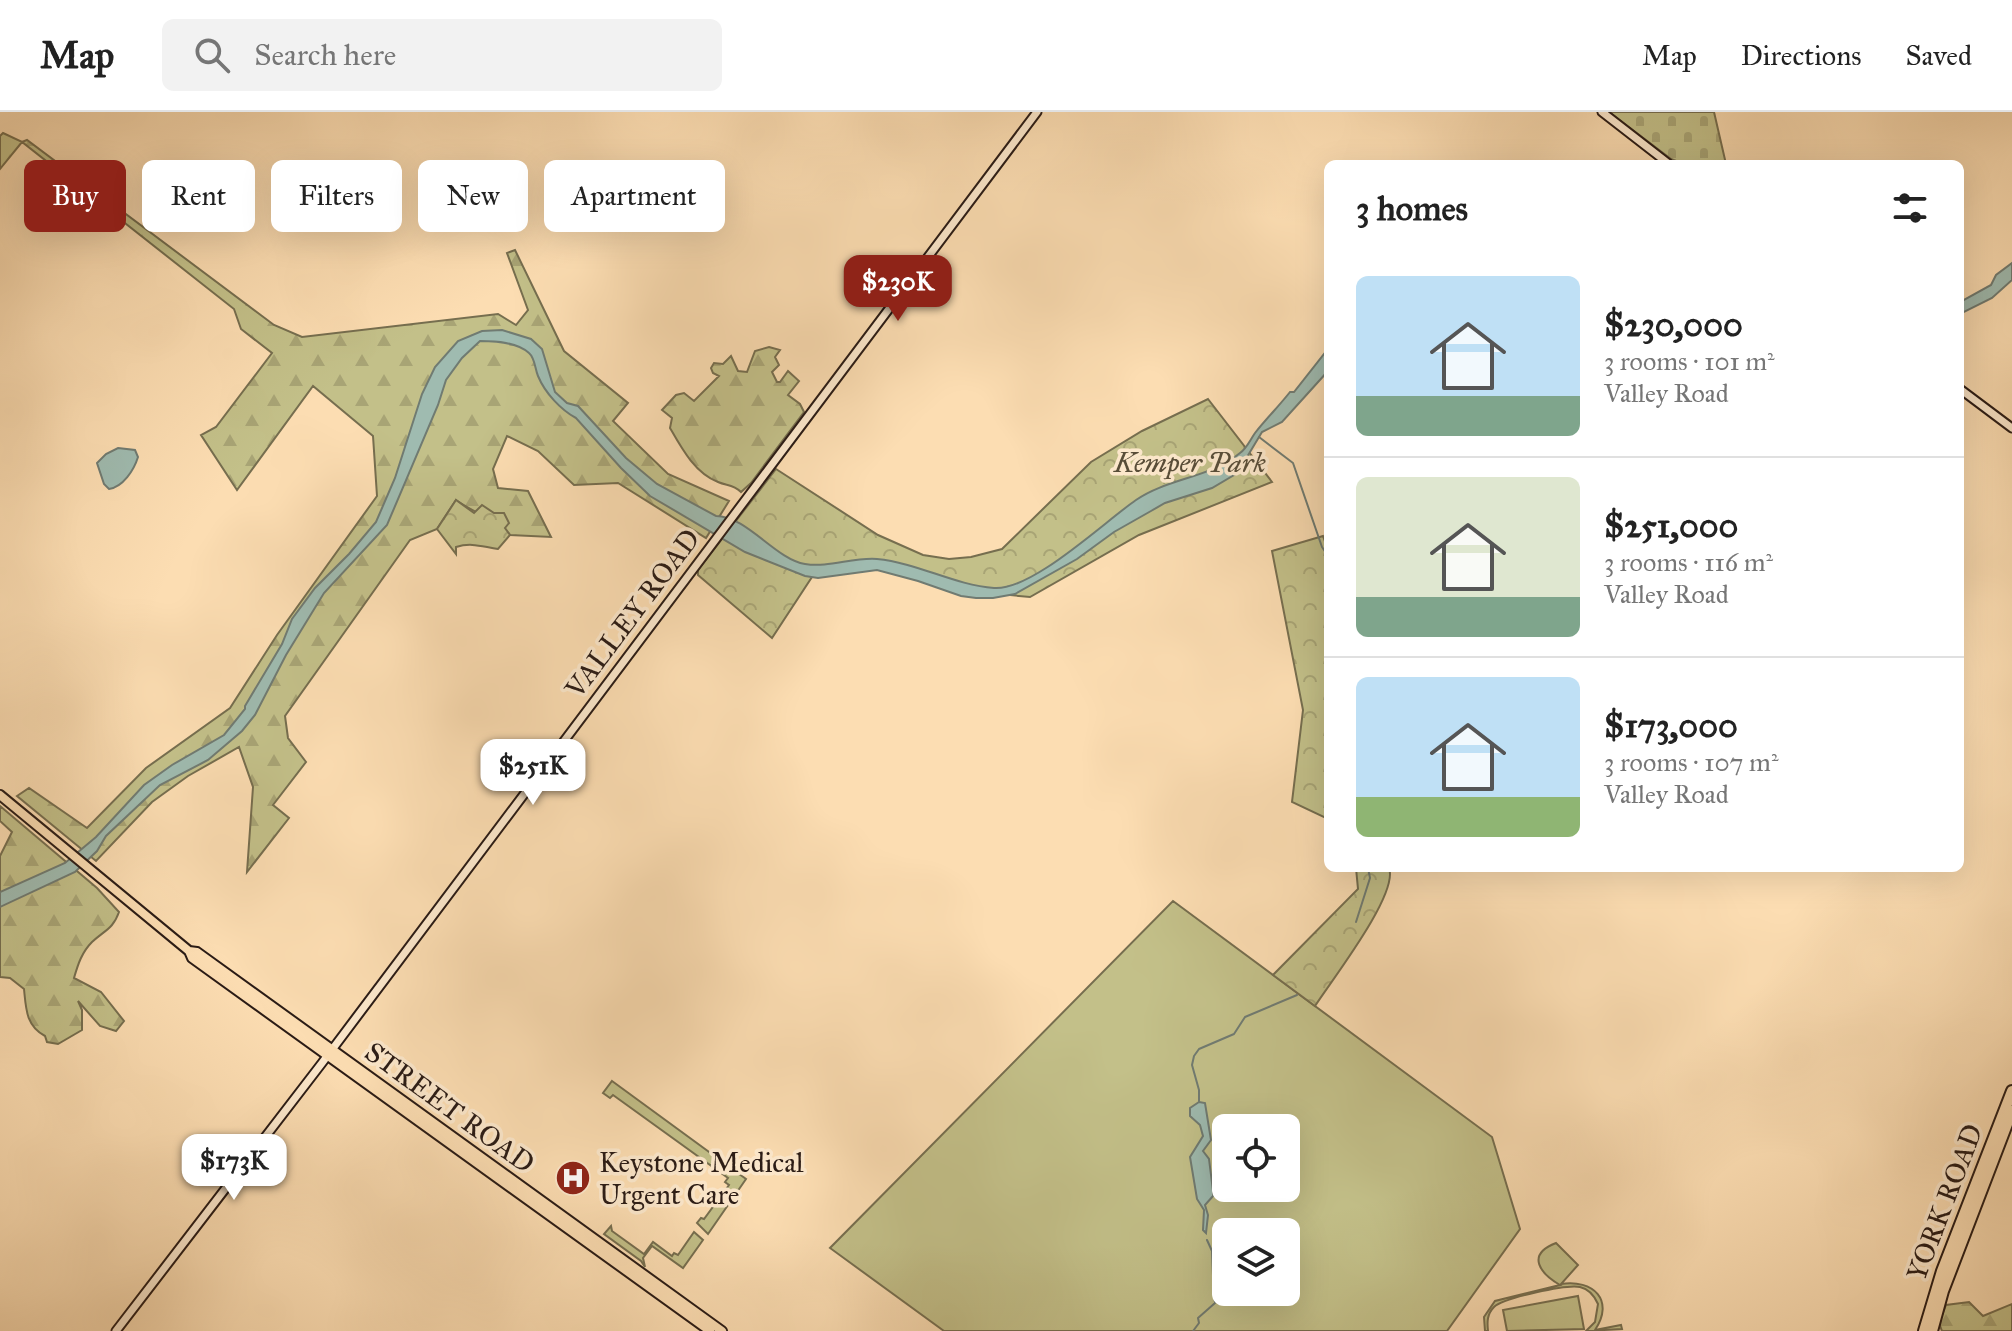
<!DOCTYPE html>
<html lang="en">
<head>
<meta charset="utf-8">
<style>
	:root { --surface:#fff; --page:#f2f2f2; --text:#222; --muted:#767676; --line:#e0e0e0; --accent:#8f2418 }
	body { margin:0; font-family:"IM FELL Great Primer",serif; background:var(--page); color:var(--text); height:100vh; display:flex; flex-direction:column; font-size:30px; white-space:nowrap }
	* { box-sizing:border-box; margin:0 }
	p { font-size:26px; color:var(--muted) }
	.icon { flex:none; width:44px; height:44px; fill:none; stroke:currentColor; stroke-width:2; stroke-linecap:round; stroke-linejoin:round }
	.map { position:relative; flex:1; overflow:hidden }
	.side { position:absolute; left:1324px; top:48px; width:640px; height:712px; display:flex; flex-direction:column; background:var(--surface); border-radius:12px; box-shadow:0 8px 32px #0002 }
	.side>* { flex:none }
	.top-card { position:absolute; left:24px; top:48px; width:760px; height:72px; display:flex; gap:16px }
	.buttons { position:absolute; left:1212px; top:1002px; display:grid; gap:16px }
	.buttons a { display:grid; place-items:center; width:88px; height:88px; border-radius:12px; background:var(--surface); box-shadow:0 8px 32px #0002; font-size:40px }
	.price { position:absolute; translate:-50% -68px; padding:0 18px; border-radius:16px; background:#fff; color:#222; font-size:26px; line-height:52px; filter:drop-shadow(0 2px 4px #0008) }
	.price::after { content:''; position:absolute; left:50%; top:48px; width:24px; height:18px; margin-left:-12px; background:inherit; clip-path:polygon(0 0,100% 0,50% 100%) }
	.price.on { background:var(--accent); color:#fff }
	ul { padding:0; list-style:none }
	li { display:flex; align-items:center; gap:24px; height:200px; padding:0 32px }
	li+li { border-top:2px solid var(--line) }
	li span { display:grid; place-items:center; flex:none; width:224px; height:160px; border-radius:12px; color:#555 }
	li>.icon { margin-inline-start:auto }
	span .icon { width:96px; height:96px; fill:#fffc; stroke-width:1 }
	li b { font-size:34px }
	h2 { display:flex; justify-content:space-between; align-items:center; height:96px; padding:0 32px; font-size:34px }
	.chip { padding:0 28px; border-radius:12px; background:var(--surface); box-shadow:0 8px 32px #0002; font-size:28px; line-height:72px }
	.chip.on { background:var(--accent); color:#fff }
	header { display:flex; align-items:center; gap:48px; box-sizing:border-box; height:112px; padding:0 40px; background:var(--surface); border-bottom:2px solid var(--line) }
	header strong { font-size:38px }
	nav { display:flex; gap:44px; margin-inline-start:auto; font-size:28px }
	.search { width:560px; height:72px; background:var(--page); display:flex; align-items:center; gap:20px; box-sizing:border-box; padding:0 28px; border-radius:12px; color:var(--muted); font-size:30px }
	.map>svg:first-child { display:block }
</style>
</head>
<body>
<header>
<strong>Map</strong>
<div class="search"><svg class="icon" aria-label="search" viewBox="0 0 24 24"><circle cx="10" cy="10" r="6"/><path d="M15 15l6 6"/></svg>Search here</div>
<nav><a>Map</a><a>Directions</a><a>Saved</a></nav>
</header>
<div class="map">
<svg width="2012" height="1219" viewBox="0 0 2012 1219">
	<defs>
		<pattern id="forest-firs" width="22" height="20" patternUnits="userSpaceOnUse" patternTransform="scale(2)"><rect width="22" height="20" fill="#c3c089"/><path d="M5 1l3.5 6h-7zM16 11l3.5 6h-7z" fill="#a8a475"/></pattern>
		<pattern id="cemetery-stones" width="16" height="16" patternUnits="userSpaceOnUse" patternTransform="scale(2)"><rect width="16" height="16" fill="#c3c089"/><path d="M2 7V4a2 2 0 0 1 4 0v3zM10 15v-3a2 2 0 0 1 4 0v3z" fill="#a8a475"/></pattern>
		<pattern id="park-crowns" width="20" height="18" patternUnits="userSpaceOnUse" patternTransform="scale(2)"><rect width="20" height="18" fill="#c3c089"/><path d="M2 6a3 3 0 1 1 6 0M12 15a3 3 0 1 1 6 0" fill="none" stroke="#a8a475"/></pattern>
	</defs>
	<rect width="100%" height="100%" fill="#fcddb2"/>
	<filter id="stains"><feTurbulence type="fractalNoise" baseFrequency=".0025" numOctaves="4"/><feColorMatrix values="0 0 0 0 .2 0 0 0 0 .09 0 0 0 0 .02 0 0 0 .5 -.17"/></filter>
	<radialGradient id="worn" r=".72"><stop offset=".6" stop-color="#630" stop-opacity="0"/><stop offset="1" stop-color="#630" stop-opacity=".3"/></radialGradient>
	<!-- green -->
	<path fill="#c3c089" stroke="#766e4f" stroke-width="2" fill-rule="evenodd" d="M1173 789 1492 1025 1520 1117 1447 1219H944L830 1136ZM1226 1016H1286V1076H1226ZM1226 1120H1286V1180H1226Z
		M612 969 746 1067 708 1122 697 1111 701 1106 704 1107 729 1073 725 1070 728 1066 613 983 610 986 603 981Z
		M611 1114 612 1119 644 1142 653 1130 672 1144 674 1141 678 1143 694 1120 703 1128 683 1156 652 1134 643 1146 645 1155 641 1149 604 1122Z
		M1556 1131 1578 1153 1561 1172C1593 1167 1615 1188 1595 1218L1621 1213 1622 1217 1586 1219 1595 1210 1598 1192C1594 1183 1589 1177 1580 1175 1567 1172 1503 1186 1494 1195 1487 1202 1487 1210 1488 1219H1485L1484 1205 1495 1189 1560 1173C1541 1162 1525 1143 1556 1131Z
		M1578 1184 1584 1217 1507 1219 1503 1198Z"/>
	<!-- forest -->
	<path fill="url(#forest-firs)" stroke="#766e4f" stroke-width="2" d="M3 21 22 30 27 28 274 213 302 225 498 202 516 213 528 198 507 141 515 138 564 239 628 291 613 309 668 362 729 389 706 426 618 371 574 373 538 339 507 324 493 357 498 376 528 379 551 425 510 423C501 411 471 399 456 388L437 417 410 428 285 604 288 626 306 650 273 693 289 706 247 760 253 675 239 635 188 664 152 690 96 749 17 684 29 676 87 716 146 656 230 596 277 523 377 384 373 324 313 274 237 378 201 323 216 315 272 241 241 217 234 197 22 30 0 57V24Z
		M769 235 780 238 775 245 779 253 772 260 777 270H780L788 259 799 269 788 283 800 292 804 300 751 371 741 380C733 372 727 374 718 370 695 361 682 337 670 316L672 306 662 298 676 283 684 281 694 289 719 264 713 261 711 256 714 251 723 252 731 244 738 259 747 260 755 239Z
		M0 694 97 776 119 800C113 817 105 818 92 830 82 840 78 852 74 866L101 880 124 909 116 919 100 914 78 889 82 898V918L58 932 47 930 45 924C26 914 26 897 24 877L10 866 0 865V744L12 720 0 709Z
		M1969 1190 1983 1204 2012 1192V1219H1942L1939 1211 1946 1193Z"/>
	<!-- cemetery -->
	<path fill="url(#cemetery-stones)" stroke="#766e4f" stroke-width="2" d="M1609 0H1714L1726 52H1684L1671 47Z"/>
	<!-- park -->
	<path fill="url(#park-crowns)" stroke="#766e4f" stroke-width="2" d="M1208 287 1272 370 1139 423 1030 485 968 479 873 456 814 462 772 526 698 463V458L776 357 878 423 923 443 949 447 971 445 1002 437 1091 350 1142 319Z
		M456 388 474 401 482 393 494 401H504L509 411 505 416 510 423 498 437C483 435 472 430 456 435V442L437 417Z
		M1323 424 1328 438V707L1292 690 1303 598 1272 439Z
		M1356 756H1389C1399 782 1331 869 1315 894L1273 863 1358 777Z"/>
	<!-- water -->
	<path fill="#9fbbb0" stroke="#707b72" stroke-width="2" d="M2012 151V168L1992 186 1960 202V190L1991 173 1996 163Z
		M502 218 531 227 542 237 555 280 567 291 578 294 626 346 657 372 716 404C747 404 775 447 805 452 829 456 853 445 877 447 918 451 954 473 994 476 1032 479 1104 410 1136 388 1168 366 1210 366 1240 341 1247 336 1250 328 1255 321 1266 307 1279 294 1290 280H1294L1328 237V259L1282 310 1262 320 1247 345 1246 356 1212 376 1165 391 1151 399 1114 420 1077 447 1015 482 993 486H976L961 484 918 469 877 458 818 466 805 464 745 440 650 384 621 356 576 306C561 298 545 281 538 264 535 257 535 246 529 241 517 230 496 229 480 229L462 246 446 268 438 293 387 413 324 481 286 543 255 603 242 619 208 648 160 673 106 724 97 739 75 760 0 795V780L65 751 96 725 144 673 172 653 224 623 245 597V594L282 532 292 507 315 476 349 442 376 410 395 366 422 282 435 255 458 229 482 219Z
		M118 336 135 338 138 345C134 358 123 375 109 377L104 372 97 351 106 342Z
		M1199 990 1205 991 1211 1028 1203 1039 1209 1047 1213 1079V1084L1205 1093 1208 1103 1206 1121 1203 1118 1204 1098 1197 1087 1190 1045 1203 1024 1200 1013 1190 1004V996Z"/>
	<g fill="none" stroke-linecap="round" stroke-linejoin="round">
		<!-- stream -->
		<path stroke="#707b72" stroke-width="2" d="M1259 325 1293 351 1322 435 1328 444
			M1356 810 1370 766 1368 756
			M1199 990V978L1192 953 1194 944 1199 937 1234 922 1245 905 1297 883
			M1193 1219 1199 1211 1198 1206 1215 1191 1214 1183 1219 1177 1213 1164 1212 1139 1207 1128"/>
		<!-- secondary casing -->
		<g stroke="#2a1b15" stroke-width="11">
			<path id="secondary" d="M1602 0 1669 52
				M1960 277 2012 316
				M116 1219 322 951 1037 0"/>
		</g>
		<!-- primary casing -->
		<g stroke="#2a1b15" stroke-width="12">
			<path id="primary" d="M0 683 189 839 192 846 710 1219
				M189 839 197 840 722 1219"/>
		</g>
		<!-- highway casing -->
		<g stroke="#2a1b15" stroke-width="14">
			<path id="highway" d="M1924 1219 1942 1159 2012 979
				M1932 1219 1943 1179 2012 999"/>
		</g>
		<!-- secondary -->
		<use href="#secondary" stroke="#fde9cd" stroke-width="7"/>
		<!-- primary -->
		<use href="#primary" stroke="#fcddb2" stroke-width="8"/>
		<!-- highway -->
		<use href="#highway" stroke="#fcddb2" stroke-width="10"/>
	</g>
	<!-- icons -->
	<defs>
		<g id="hospital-disc" transform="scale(1.8)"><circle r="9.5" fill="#8f2418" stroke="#fde9cd"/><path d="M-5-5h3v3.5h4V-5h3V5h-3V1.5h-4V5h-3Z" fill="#fff"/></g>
	</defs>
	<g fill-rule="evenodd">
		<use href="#hospital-disc" x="573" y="1066"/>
	</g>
	<g text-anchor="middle" stroke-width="7" stroke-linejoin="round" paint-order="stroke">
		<!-- park labels -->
		<g font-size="28" font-style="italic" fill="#584d38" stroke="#fde9cd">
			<text x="1190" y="360">Kemper Park</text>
		</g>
		<!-- street labels -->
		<g font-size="28" fill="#2a1b15" stroke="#fde9cd">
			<text transform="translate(632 501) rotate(-53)" y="10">VALLEY ROAD</text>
			<text transform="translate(450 995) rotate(36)" y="10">STREET ROAD</text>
			<text transform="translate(1944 1090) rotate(-69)" y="10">YORK ROAD</text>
		</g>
		<!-- poi labels -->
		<g font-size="28" fill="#2a1b15" stroke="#fde9cd" text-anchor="start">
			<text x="599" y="1060">Keystone Medical<tspan x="599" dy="32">Urgent Care</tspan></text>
		</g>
	</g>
	<rect width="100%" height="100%" filter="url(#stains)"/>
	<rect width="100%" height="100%" fill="url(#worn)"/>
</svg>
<div class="buttons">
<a><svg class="icon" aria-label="locate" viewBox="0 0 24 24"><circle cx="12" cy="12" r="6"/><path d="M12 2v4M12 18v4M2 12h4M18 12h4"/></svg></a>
<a><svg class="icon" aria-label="layers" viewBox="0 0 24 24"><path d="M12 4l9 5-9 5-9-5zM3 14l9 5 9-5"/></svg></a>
</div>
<b class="price on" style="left:898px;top:211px">$230K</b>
<b class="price" style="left:533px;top:695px">$251K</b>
<b class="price" style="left:234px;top:1090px">$173K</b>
<div class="top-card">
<a class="chip on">Buy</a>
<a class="chip">Rent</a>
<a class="chip">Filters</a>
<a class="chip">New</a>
<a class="chip">Apartment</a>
</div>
<section class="side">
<h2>3 homes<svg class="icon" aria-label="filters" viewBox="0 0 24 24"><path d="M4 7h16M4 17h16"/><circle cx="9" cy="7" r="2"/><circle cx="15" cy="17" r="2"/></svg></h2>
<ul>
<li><span style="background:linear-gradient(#bfe0f5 75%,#7fa58c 0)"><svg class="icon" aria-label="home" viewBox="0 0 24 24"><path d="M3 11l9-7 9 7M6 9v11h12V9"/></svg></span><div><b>$230,000</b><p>3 rooms · 101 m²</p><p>Valley Road</p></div></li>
<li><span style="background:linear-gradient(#dfe7d0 75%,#7fa58c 0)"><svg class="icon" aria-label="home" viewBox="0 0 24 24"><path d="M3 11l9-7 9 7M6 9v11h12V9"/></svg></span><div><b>$251,000</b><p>3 rooms · 116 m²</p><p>Valley Road</p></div></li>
<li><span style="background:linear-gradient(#bfe0f5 75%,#8fb573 0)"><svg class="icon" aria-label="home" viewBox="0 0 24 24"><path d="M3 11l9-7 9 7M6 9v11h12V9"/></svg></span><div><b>$173,000</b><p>3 rooms · 107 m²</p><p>Valley Road</p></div></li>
</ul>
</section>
</div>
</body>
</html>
